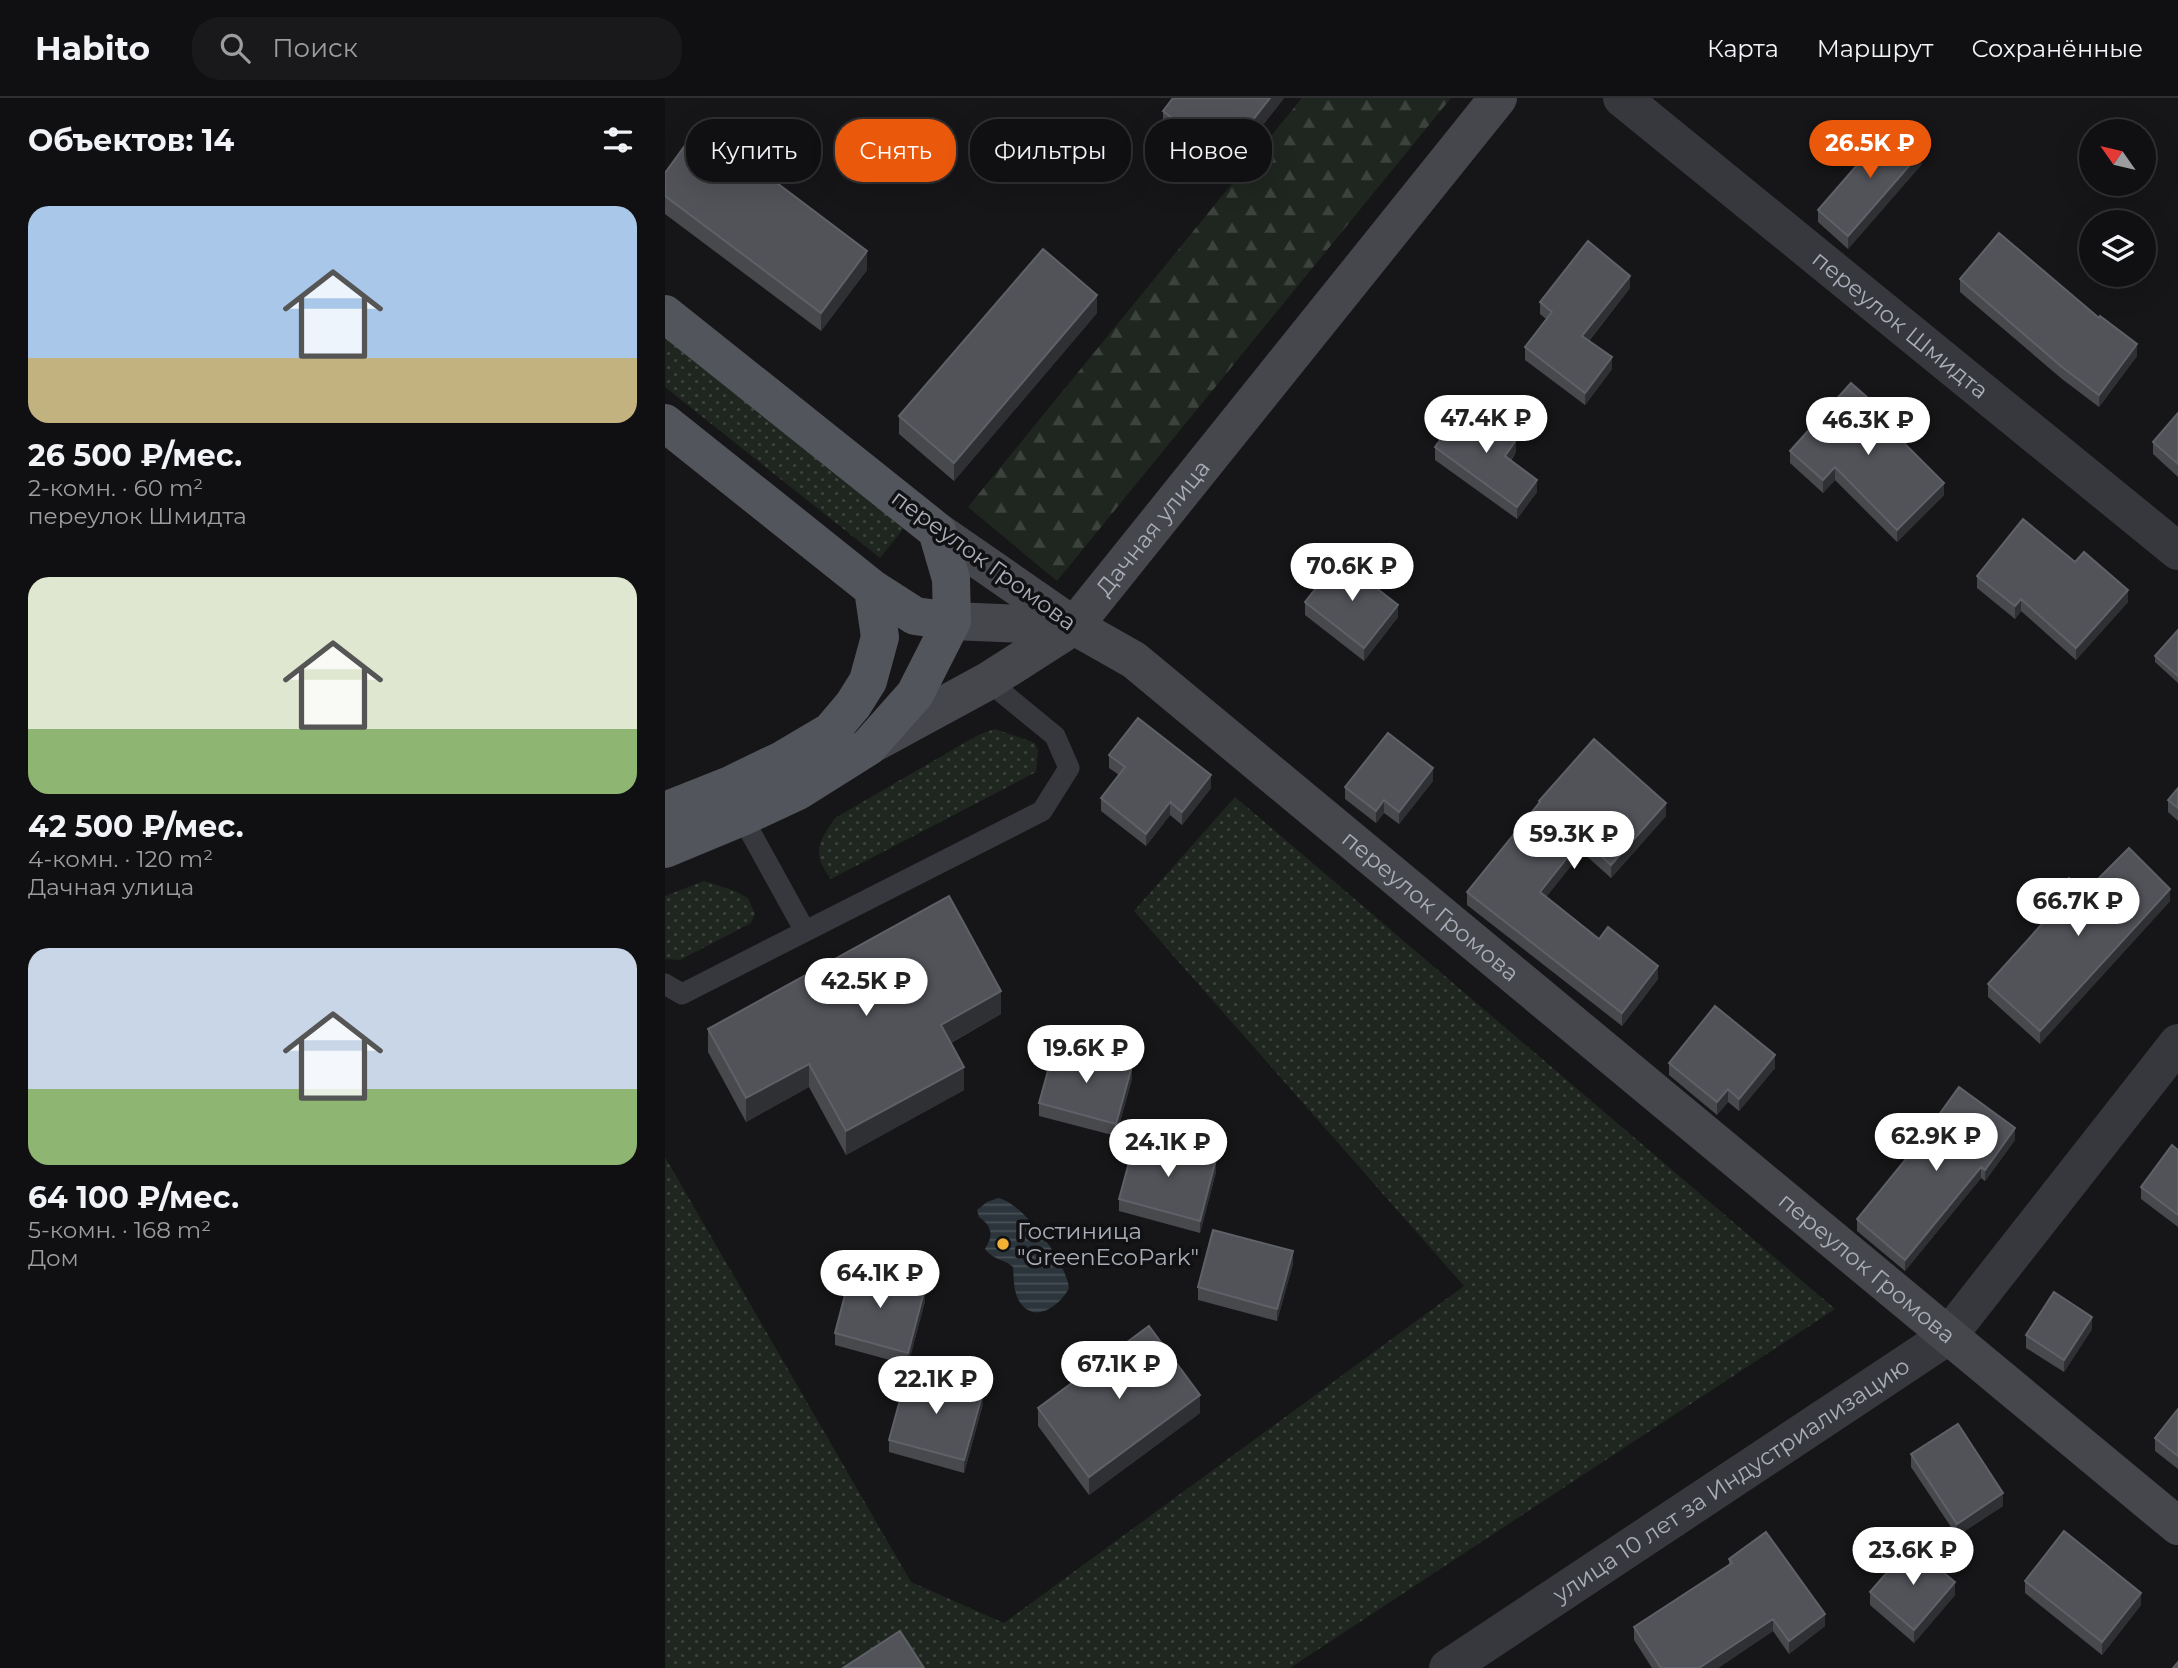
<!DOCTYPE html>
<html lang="ru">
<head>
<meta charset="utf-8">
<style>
	:root { --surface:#101012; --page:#19191b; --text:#f1f3f6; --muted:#9c9d9f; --line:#303032; --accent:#ea580c }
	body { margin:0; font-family:Montserrat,sans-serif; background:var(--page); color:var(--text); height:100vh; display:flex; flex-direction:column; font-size:26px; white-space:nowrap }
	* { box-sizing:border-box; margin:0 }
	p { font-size:23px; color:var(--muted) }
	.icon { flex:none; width:38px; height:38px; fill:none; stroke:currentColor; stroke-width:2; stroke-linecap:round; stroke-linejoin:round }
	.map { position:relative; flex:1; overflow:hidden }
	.sheet { display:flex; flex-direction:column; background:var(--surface); width:665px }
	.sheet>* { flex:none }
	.guide { position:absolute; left:21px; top:21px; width:665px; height:63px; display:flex; gap:14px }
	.needle { width:46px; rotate:304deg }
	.buttons { position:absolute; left:1414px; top:21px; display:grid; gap:14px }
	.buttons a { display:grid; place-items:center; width:77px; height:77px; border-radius:50%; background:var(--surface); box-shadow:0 7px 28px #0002,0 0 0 2px var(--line); font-size:35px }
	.price { position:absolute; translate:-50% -60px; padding:0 16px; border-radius:24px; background:#fff; color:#222; font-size:23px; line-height:46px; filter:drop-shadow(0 2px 4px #0008) }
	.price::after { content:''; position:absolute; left:50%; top:42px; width:21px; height:16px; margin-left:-10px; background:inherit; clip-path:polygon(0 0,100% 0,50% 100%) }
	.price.selected { background:var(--accent); color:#fff }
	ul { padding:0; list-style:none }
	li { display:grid; align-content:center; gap:14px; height:371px; padding:0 28px }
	li span { display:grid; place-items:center; height:217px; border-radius:21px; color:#555 }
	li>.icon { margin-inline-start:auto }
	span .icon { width:126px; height:126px; fill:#fffc; stroke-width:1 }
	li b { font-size:30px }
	h2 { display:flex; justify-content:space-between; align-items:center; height:84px; padding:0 28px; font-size:30px }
	.tag { padding:0 24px; border-radius:28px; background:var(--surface); box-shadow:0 7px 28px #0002,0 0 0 2px var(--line); font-size:24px; line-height:63px }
	.tag.selected { background:var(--accent); color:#fff }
	header { display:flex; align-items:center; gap:42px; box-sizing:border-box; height:98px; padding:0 35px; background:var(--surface); border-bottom:2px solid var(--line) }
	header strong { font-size:33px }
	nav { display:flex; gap:38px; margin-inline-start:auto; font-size:24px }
	.search { width:490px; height:63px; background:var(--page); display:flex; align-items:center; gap:18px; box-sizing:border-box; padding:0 24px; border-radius:28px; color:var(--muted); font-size:26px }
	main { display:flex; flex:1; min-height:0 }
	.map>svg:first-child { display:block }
</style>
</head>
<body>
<header>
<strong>Habito</strong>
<div class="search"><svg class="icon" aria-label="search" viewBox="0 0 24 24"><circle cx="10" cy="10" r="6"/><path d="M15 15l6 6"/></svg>Поиск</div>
<nav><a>Карта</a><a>Маршрут</a><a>Сохранённые</a></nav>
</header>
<main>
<section class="sheet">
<h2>Объектов: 14<svg class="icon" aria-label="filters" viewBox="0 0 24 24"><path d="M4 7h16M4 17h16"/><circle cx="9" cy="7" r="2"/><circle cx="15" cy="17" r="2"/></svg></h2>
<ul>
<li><span style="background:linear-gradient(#a9c7e8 70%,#c2b280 0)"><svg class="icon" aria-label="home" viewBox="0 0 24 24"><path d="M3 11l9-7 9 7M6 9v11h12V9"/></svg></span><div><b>26 500 ₽/мес.</b><p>2-комн. · 60 m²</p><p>переулок Шмидта</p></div></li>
<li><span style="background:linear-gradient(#dfe7d0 70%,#8fb573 0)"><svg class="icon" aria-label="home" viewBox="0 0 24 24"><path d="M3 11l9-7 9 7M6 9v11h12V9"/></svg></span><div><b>42 500 ₽/мес.</b><p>4-комн. · 120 m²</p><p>Дачная улица</p></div></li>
<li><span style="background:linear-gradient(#c9d6e8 65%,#8fb573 0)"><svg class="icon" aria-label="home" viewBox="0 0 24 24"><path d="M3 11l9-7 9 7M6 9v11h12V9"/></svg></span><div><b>64 100 ₽/мес.</b><p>5-комн. · 168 m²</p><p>Дом</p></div></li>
</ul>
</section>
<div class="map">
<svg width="1513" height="1570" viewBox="0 0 1513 1570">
	<defs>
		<pattern id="grass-dots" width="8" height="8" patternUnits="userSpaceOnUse" patternTransform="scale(1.75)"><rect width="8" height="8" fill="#1e261f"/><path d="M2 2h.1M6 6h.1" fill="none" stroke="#3c433d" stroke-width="1.8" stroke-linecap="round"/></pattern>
		<pattern id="forest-firs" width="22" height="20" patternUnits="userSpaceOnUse" patternTransform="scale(1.75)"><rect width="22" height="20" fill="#1e261f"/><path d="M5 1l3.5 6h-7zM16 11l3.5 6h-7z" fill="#3c433d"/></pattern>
		<pattern id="water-rules" width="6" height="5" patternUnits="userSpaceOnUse" patternTransform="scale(1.75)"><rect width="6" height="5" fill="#2c353c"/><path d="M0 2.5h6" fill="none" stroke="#485056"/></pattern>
	</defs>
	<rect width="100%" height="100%" fill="#161618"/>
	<!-- grass -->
	<path fill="url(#grass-dots)" d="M0 239 239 430 215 460 0 289Z
		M330 631 370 645 373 653 371 674 166 781C146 755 153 745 170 720L313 637Z
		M570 699 1170 1211 625 1570H0V1059L246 1484 339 1525 799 1188 469 813Z
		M39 783 70 793 83 800 90 816 86 825 15 862 0 861V798Z"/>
	<!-- forest -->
	<path fill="url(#forest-firs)" d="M637 0H786L392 483 303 409Z"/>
	<!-- water -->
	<path fill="url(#water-rules)" d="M333 1100C359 1105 401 1165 404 1190 395 1208 369 1227 354 1203 348 1192 349 1180 348 1169 338 1160 331 1164 320 1151 329 1137 327 1128 314 1119L312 1112 322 1104Z"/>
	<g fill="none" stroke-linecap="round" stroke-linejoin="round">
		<!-- lane -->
		<path stroke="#37383d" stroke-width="21" d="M77 719 140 833
			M0 886 17 896 377 713 404 670 390 638 323 583"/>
		<!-- street -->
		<g stroke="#37383d" stroke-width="38">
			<path id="s1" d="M957 0 1513 453"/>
			<path id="s2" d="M783 1570 1283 1238 1513 945"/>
		</g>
		<!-- secondary -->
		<g stroke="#45474d" stroke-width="38">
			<path id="s3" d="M272 433 409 528 469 562 1513 1428"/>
			<path d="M287 523 409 528"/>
			<path id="s4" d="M207 646 323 583 409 528 833 0"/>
		</g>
		<!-- primary -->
		<path stroke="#53555c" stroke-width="38" d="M0 216 272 433 286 481 287 523 250 596 203 649 133 693 77 719 0 751
			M0 325 208 491 250 518 287 523
			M0 713 63 688 117 662 166 633 188 607 203 583 215 539 208 491"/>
	</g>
	<!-- wall -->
	<path fill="#47494d" d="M619 0 558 78 498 32V13Z
		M1257 66 1183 151 1153 124V112Z
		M0 75 202 172 156 233 0 116Z
		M1295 181 1472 258 1434 309 1397 281 1295 194Z
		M965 190 924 243 947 271 920 307 860 262V249L881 221 875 216V204Z
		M432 215 289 383 234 336V318Z
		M1513 315V379L1488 356V344Z
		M1219 325 1279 397 1232 444 1170 382 1158 395 1125 365V353Z
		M770 349 851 354 846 363 872 394 852 421 770 362Z
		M1312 478 1463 504 1411 562 1356 513 1350 521 1312 490Z
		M640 504 733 519 699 563 640 517Z
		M1513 532V585L1490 564V558Z
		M444 657 546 690 517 727 505 717 481 748 436 713V700L454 677 444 670Z
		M768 683 734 726 719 715 711 725 680 701V689Z
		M1513 690V723L1503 714V702Z
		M874 703 1001 718 946 780 917 754 881 799 934 841 993 881 957 928 802 807V794L874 706Z
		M1420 794 1505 803 1375 946 1323 899V886L1380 824 1378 823V810Z
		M336 916 286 945 299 992 181 1057 144 989 81 1024 43 954V931Z
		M1004 965 1110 970 1074 1013 1063 1004 1052 1017 1004 977Z
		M467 981 451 1038 374 1018V1005Z
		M1350 1042 1320 1083 1316 1080 1240 1173 1192 1133V1121Z
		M1513 1052V1129L1476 1101V1089Z
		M551 1074 535 1135 454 1113V1101Z
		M628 1166 612 1223 533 1202V1189Z
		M260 1203 243 1267 170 1247V1235Z
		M1427 1231 1399 1274 1361 1250V1237Z
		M318 1306 299 1375 224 1354V1342Z
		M373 1310 535 1315 424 1397 373 1328Z
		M1513 1311V1371L1490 1353V1340Z
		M1246 1356 1338 1408 1292 1438 1246 1369Z
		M1064 1461 1160 1528 1124 1556 1108 1533 1053 1570H987L969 1542V1529L1064 1467Z
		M1360 1483 1476 1507 1437 1557 1360 1495Z
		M1205 1494 1290 1497 1249 1545 1205 1507Z"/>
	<!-- shaded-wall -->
	<path fill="#2f3033" d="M605 0H619L558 78V60Z
		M1257 53V66L1183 151V138Z
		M202 153V172L156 233V215Z
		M965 178V190L917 251V238Z
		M432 197V215L289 383V365Z
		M1472 246V258L1434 309V297Z
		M947 259V271L920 307V295Z
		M1219 314V326L1214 320Z
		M851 342V354L840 371V358Z
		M1170 369V382L1158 395V382Z
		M872 382V394L852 421V409Z
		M1279 385V397L1232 444V432Z
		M1463 492V504L1411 562V550Z
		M1356 501V513L1350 521V508Z
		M733 507V519L699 563V550Z
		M768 670V683L734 726V714Z
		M546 677V690L517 727V714Z
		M719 702V715L711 725V713Z
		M505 704V717L481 748V736Z
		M1001 705V718L946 780V767Z
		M917 741V754L875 807V794Z
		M1505 791V803L1375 946V933Z
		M993 868V881L957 928V915Z
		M336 893V916L276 950V927Z
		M1110 957V970L1074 1013V1001Z
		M144 966V989L81 1024V1000Z
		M467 968V981L451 1038V1026Z
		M299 969V992L181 1057V1033Z
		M1063 991V1004L1052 1017V1004Z
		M1350 1030V1042L1320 1083V1072Z
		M551 1061V1074L535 1135V1123Z
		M1316 1069V1080L1240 1173V1162Z
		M628 1153V1166L612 1223V1211Z
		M260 1190V1203L243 1267V1255Z
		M1427 1219V1231L1399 1274V1262Z
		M318 1294V1306L299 1375V1362Z
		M535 1297V1315L424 1397V1379Z
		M1338 1395V1408L1292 1438V1426Z
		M1290 1484V1497L1249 1545V1532Z
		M1476 1495V1507L1437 1557V1544Z
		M1160 1516V1528L1124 1556V1543Z
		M1108 1521V1533L1053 1570H1034Z"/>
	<!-- building -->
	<path fill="#525359" stroke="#5f6168" stroke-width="2" d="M508 0H605L558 60 498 13Z
		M35 27 202 153 156 215 0 98V75Z
		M1227 27 1257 53 1183 138 1153 112Z
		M1334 135 1434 220 1435 218 1472 246 1434 297 1397 269 1295 181Z
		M923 143 965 178 917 238 947 259 920 295 860 249 887 214 875 204Z
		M378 151 432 197 289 365 234 318Z
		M1186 285 1219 314 1214 320 1279 385 1232 432 1170 369 1158 382 1125 353Z
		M802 306 851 342 840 358 872 382 852 409 770 349Z
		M1513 315V366L1488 344Z
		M1358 421 1410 464 1419 454 1463 492 1411 550 1356 501 1350 508 1312 478Z
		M674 461 733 507 699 550 640 504Z
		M1513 532V578L1490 558Z
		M473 620 546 677 517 714 505 704 481 736 436 700 460 669 444 657Z
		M723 635 768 670 734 714 719 702 711 713 680 689Z
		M929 641 1001 705 946 767 917 741 875 794 934 841 943 829 993 868 957 915 802 794 875 704 874 703Z
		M1513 690V710L1503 702Z
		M1464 750 1505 791 1375 933 1323 886 1386 816 1378 810 1404 780 1420 794Z
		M284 798 336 893 276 927 299 969 181 1033 144 966 81 1000 43 931Z
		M1050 908 1110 957 1074 1001 1063 991 1052 1004 1004 965Z
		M390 948 467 968 451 1026 374 1005Z
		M1294 989 1350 1030 1320 1072 1316 1069 1240 1162 1192 1121 1250 1050Z
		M471 1039 551 1061 535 1123 454 1101Z
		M1507 1047 1513 1052V1117L1476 1089Z
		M548 1132 628 1153 612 1211 533 1189Z
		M187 1170 260 1190 243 1255 170 1235Z
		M1389 1194 1427 1219 1399 1262 1361 1237Z
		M484 1228 535 1297 424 1379 373 1310Z
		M243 1273 318 1294 299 1362 224 1342Z
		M1513 1311V1358L1490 1340Z
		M1293 1326 1338 1395 1292 1426 1246 1356Z
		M1399 1433 1476 1495 1437 1544 1360 1483Z
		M1101 1434 1160 1516 1124 1543 1108 1521 1034 1570H996L969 1529 1067 1465 1064 1461Z
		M1246 1447 1290 1484 1249 1532 1205 1494Z
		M235 1533 259 1570H178Z
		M1513 1564V1570H1508Z"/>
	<!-- markers -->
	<circle fill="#f2b134" stroke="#111113" stroke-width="2.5" cx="338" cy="1146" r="7"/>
	<g text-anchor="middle" stroke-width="7" stroke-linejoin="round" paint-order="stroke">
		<!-- street labels -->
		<g font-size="23" fill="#a8adb8" stroke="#111113">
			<text dy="8" stroke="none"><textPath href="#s1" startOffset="359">переулок Шмидта</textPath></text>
			<text dy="8" stroke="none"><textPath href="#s4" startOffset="360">Дачная улица</textPath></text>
			<text transform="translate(319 462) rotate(36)" y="8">переулок Громова</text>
			<text dy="8" stroke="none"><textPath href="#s3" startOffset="621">переулок Громова</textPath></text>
			<text dy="8" stroke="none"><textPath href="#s3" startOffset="1188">переулок Громова</textPath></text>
			<text dy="8" stroke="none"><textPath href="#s2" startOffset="340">улица 10 лет за Индустриализацию</textPath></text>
		</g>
		<!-- poi labels -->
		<g font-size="23" fill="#a8adb8" stroke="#111113" text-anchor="start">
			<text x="352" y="1141">Гостиница<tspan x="352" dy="26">"GreenEcoPark"</tspan></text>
		</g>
	</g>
</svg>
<div class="buttons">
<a><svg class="needle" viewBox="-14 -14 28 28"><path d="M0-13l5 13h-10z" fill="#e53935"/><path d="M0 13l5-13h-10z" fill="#9c9d9f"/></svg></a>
<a><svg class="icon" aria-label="layers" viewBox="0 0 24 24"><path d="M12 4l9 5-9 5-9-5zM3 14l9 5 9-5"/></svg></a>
</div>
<b class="price selected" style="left:1205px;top:82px">26.5K ₽</b>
<b class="price" style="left:821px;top:357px">47.4K ₽</b>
<b class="price" style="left:1203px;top:359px">46.3K ₽</b>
<b class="price" style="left:687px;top:505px">70.6K ₽</b>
<b class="price" style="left:909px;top:773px">59.3K ₽</b>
<b class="price" style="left:1413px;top:840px">66.7K ₽</b>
<b class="price" style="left:201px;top:920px">42.5K ₽</b>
<b class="price" style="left:421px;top:987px">19.6K ₽</b>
<b class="price" style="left:1271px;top:1075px">62.9K ₽</b>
<b class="price" style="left:503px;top:1081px">24.1K ₽</b>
<b class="price" style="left:215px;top:1212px">64.1K ₽</b>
<b class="price" style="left:454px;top:1303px">67.1K ₽</b>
<b class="price" style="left:271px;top:1318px">22.1K ₽</b>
<b class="price" style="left:1248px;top:1489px">23.6K ₽</b>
<div class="guide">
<a class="tag">Купить</a>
<a class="tag selected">Снять</a>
<a class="tag">Фильтры</a>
<a class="tag">Новое</a>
</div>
</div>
</main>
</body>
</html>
